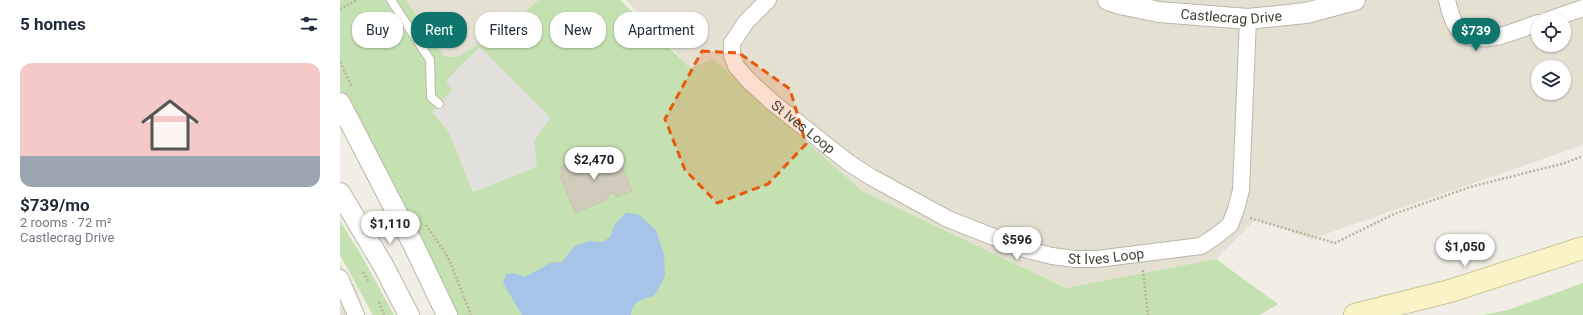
<!DOCTYPE html>
<html lang="en">
<head>
<meta charset="utf-8">
<style>
	:root { --surface:#fff; --page:#f6f6f7; --text:#1f2937; --muted:#747a83; --line:#e0e1e3; --accent:#0f766e }
	body { margin:0; font-family:Roboto,sans-serif; background:var(--page); color:var(--text); height:100vh; display:flex; flex-direction:column; font-size:15px; white-space:nowrap }
	* { box-sizing:border-box; margin:0 }
	p { font-size:13px; color:var(--muted) }
	.icon { flex:none; width:22px; height:22px; fill:none; stroke:currentColor; stroke-width:2; stroke-linecap:round; stroke-linejoin:round }
	.map { position:relative; flex:1; overflow:hidden }
	.drawer { display:flex; flex-direction:column; background:var(--surface); width:340px }
	.drawer>* { flex:none }
	.hud { position:absolute; left:12px; top:12px; width:380px; height:36px; display:flex; gap:8px }
	.controls { position:absolute; left:1191px; top:12px; display:grid; gap:8px }
	.controls a { display:grid; place-items:center; width:40px; height:40px; border-radius:50%; background:var(--surface); box-shadow:0 1px 3px #0004; font-size:20px }
	.price { position:absolute; translate:-50% -34px; padding:0 9px; border-radius:14px; background:#fff; color:#222; font-size:13px; line-height:26px; filter:drop-shadow(0 1px 2px #0008) }
	.price::after { content:''; position:absolute; left:50%; top:24px; width:12px; height:9px; margin-left:-6px; background:inherit; clip-path:polygon(0 0,100% 0,50% 100%) }
	.price.active { background:var(--accent); color:#fff }
	ul { padding:0; list-style:none }
	li { display:grid; align-content:center; gap:8px; height:212px; padding:0 20px }
	li+li { border-top:1px solid var(--line) }
	li span { display:grid; place-items:center; height:124px; border-radius:12px; color:#555 }
	li>.icon { margin-inline-start:auto }
	span .icon { width:72px; height:72px; fill:#fffc; stroke-width:1 }
	li b { font-size:17px }
	h2 { display:flex; justify-content:space-between; align-items:center; height:48px; padding:0 20px; font-size:17px }
	.tag { padding:0 14px; border-radius:16px; background:var(--surface); box-shadow:0 1px 3px #0004; font-size:14px; line-height:36px }
	.tag.active { background:var(--accent); color:#fff }
	main { display:flex; flex:1; min-height:0 }
	.map>svg:first-child { display:block }
</style>
</head>
<body>
<main>
<section class="drawer">
<h2>5 homes<svg class="icon" aria-label="filters" viewBox="0 0 24 24"><path d="M4 7h16M4 17h16"/><circle cx="9" cy="7" r="2"/><circle cx="15" cy="17" r="2"/></svg></h2>
<ul>
<li><span style="background:linear-gradient(#f6c9c9 75%,#9aa5b1 0)"><svg class="icon" aria-label="home" viewBox="0 0 24 24"><path d="M3 11l9-7 9 7M6 9v11h12V9"/></svg></span><div><b>$739/mo</b><p>2 rooms · 72 m²</p><p>Castlecrag Drive</p></div></li>
</ul>
</section>
<div class="map">
<svg width="1243" height="315" viewBox="0 0 1243 315">
	<rect width="100%" height="100%" fill="#f0eee5"/>
	<!-- residential -->
	<path fill="#e4e1d3" fill-rule="evenodd" d="M66 0H199L157 35 116 57 104 56Z
		M286 0H1243V145L971 239 916 219 876 259 726 288 522 191 373 60 351 69ZM1198 19H1224V45H1198ZM1198 67H1224V93H1198Z
		M0 263 17 289 25 315H0Z"/>
	<!-- green -->
	<path fill="#c5e1b1" d="M0 0H66L104 56 116 57 157 35 199 0H280L350 68 373 59 522 191 726 288 876 259 938 304 920 315H107L0 103Z
		M0 221 20 253 54 315H33L0 255Z
		M1243 283V315H1143L1168 310Z"/>
	<!-- parking -->
	<path fill="#e2e0dd" d="M140 47 211 118 194 141 197 167 133 192 108 131 92 112 112 90 106 82 116 70Z"/>
	<!-- water -->
	<path fill="#a6c4e8" d="M286 213 298 214 316 230 324 254 325 276 315 295C302 300 293 300 291 315H182L163 283 166 274 173 273 185 277 210 263 222 262 235 246 250 241 262 242 270 237 275 224Z"/>
	<!-- building -->
	<path fill="#d1cbbb" stroke="#cbc4af" d="M252 155 254 161 278 157 292 191 276 197 275 192 268 195V199L235 213 220 176 223 175 220 168 231 162 232 164Z"/>
	<g fill="none" stroke-linecap="round" stroke-linejoin="round">
		<!-- service casing -->
		<g stroke="#bbb7a8" stroke-width="10">
			<path id="service" d="M51 0 90 60 91 97 99 104"/>
		</g>
		<!-- minor casing -->
		<g stroke="#bbb7a8" stroke-width="18">
			<g id="minor">
				<path id="s1" d="M428 0 406 22 392 43V55L396 66 409 81 432 102 509 163 531 177 608 219 684 249 712 256 735 259H757L861 246 876 236 890 225 896 209 901 190 908 19"/>
				<path d="M1107 0C1109 8 1111 17 1115 24 1132 53 1174 31 1198 23"/>
				<path d="M1211 19 1243 8"/>
				<path d="M0 278 16 315"/>
			</g>
		</g>
		<!-- tertiary casing -->
		<g stroke="#bbb7a8" stroke-width="22">
			<g id="tertiary">
				<path id="s2" d="M768 0 780 4 819 12 908 19 966 13 1015 0"/>
				<path d="M0 103 74 246 107 315"/>
				<path d="M0 193 43 265 69 315"/>
			</g>
		</g>
		<!-- secondary casing -->
		<g stroke="#ccc598" stroke-width="24">
			<path id="secondary" d="M1015 315 1110 291 1243 248"/>
		</g>
		<!-- path -->
		<path stroke="#bbb49b" stroke-width="2.5" stroke-dasharray="2 2" stroke-linecap="butt" d="M0 9 17 0
			M0 62 12 87
			M910 218 995 243 1054 214 1130 187 1225 163 1243 156
			M86 225 108 257 131 315
			M803 270 808 315
			M23 272 28 281
			M39 302 44 315"/>
		<!-- service -->
		<use href="#service" stroke="#fff" stroke-width="8"/>
		<!-- minor -->
		<use href="#minor" stroke="#fff" stroke-width="16"/>
		<!-- tertiary -->
		<use href="#tertiary" stroke="#fff" stroke-width="20"/>
		<!-- secondary -->
		<use href="#secondary" stroke="#f9f3c7" stroke-width="22"/>
	</g>
	<!-- marked area -->
	<path fill="#e8590c" fill-opacity="0.2" stroke="#e8590c" stroke-width="3" stroke-dasharray="8 5" stroke-linejoin="round" d="M362 51 399 53 450 89 466 144 428 184 377 203 345 170 325 119Z"/>
	<g text-anchor="middle" stroke-width="3" stroke-linejoin="round" paint-order="stroke">
		<!-- street labels -->
		<g font-size="14" fill="#423f35" stroke="#fff">
			<text dy="5" stroke="none"><textPath href="#s2" startOffset="125">Castlecrag Drive</textPath></text>
			<text dy="5" stroke="none"><textPath href="#s1" startOffset="171">St Ives Loop</textPath></text>
			<text dy="5" stroke="none"><textPath href="#s1" startOffset="508">St Ives Loop</textPath></text>
		</g>
	</g>
</svg>
<div class="controls">
<a><svg class="icon" aria-label="locate" viewBox="0 0 24 24"><circle cx="12" cy="12" r="6"/><path d="M12 2v4M12 18v4M2 12h4M18 12h4"/></svg></a>
<a><svg class="icon" aria-label="layers" viewBox="0 0 24 24"><path d="M12 4l9 5-9 5-9-5zM3 14l9 5 9-5"/></svg></a>
</div>
<b class="price active" style="left:1136px;top:52px">$739</b>
<b class="price" style="left:254px;top:181px">$2,470</b>
<b class="price" style="left:50px;top:245px">$1,110</b>
<b class="price" style="left:677px;top:261px">$596</b>
<b class="price" style="left:1125px;top:268px">$1,050</b>
<div class="hud">
<a class="tag">Buy</a>
<a class="tag active">Rent</a>
<a class="tag">Filters</a>
<a class="tag">New</a>
<a class="tag">Apartment</a>
</div>
</div>
</main>
</body>
</html>
